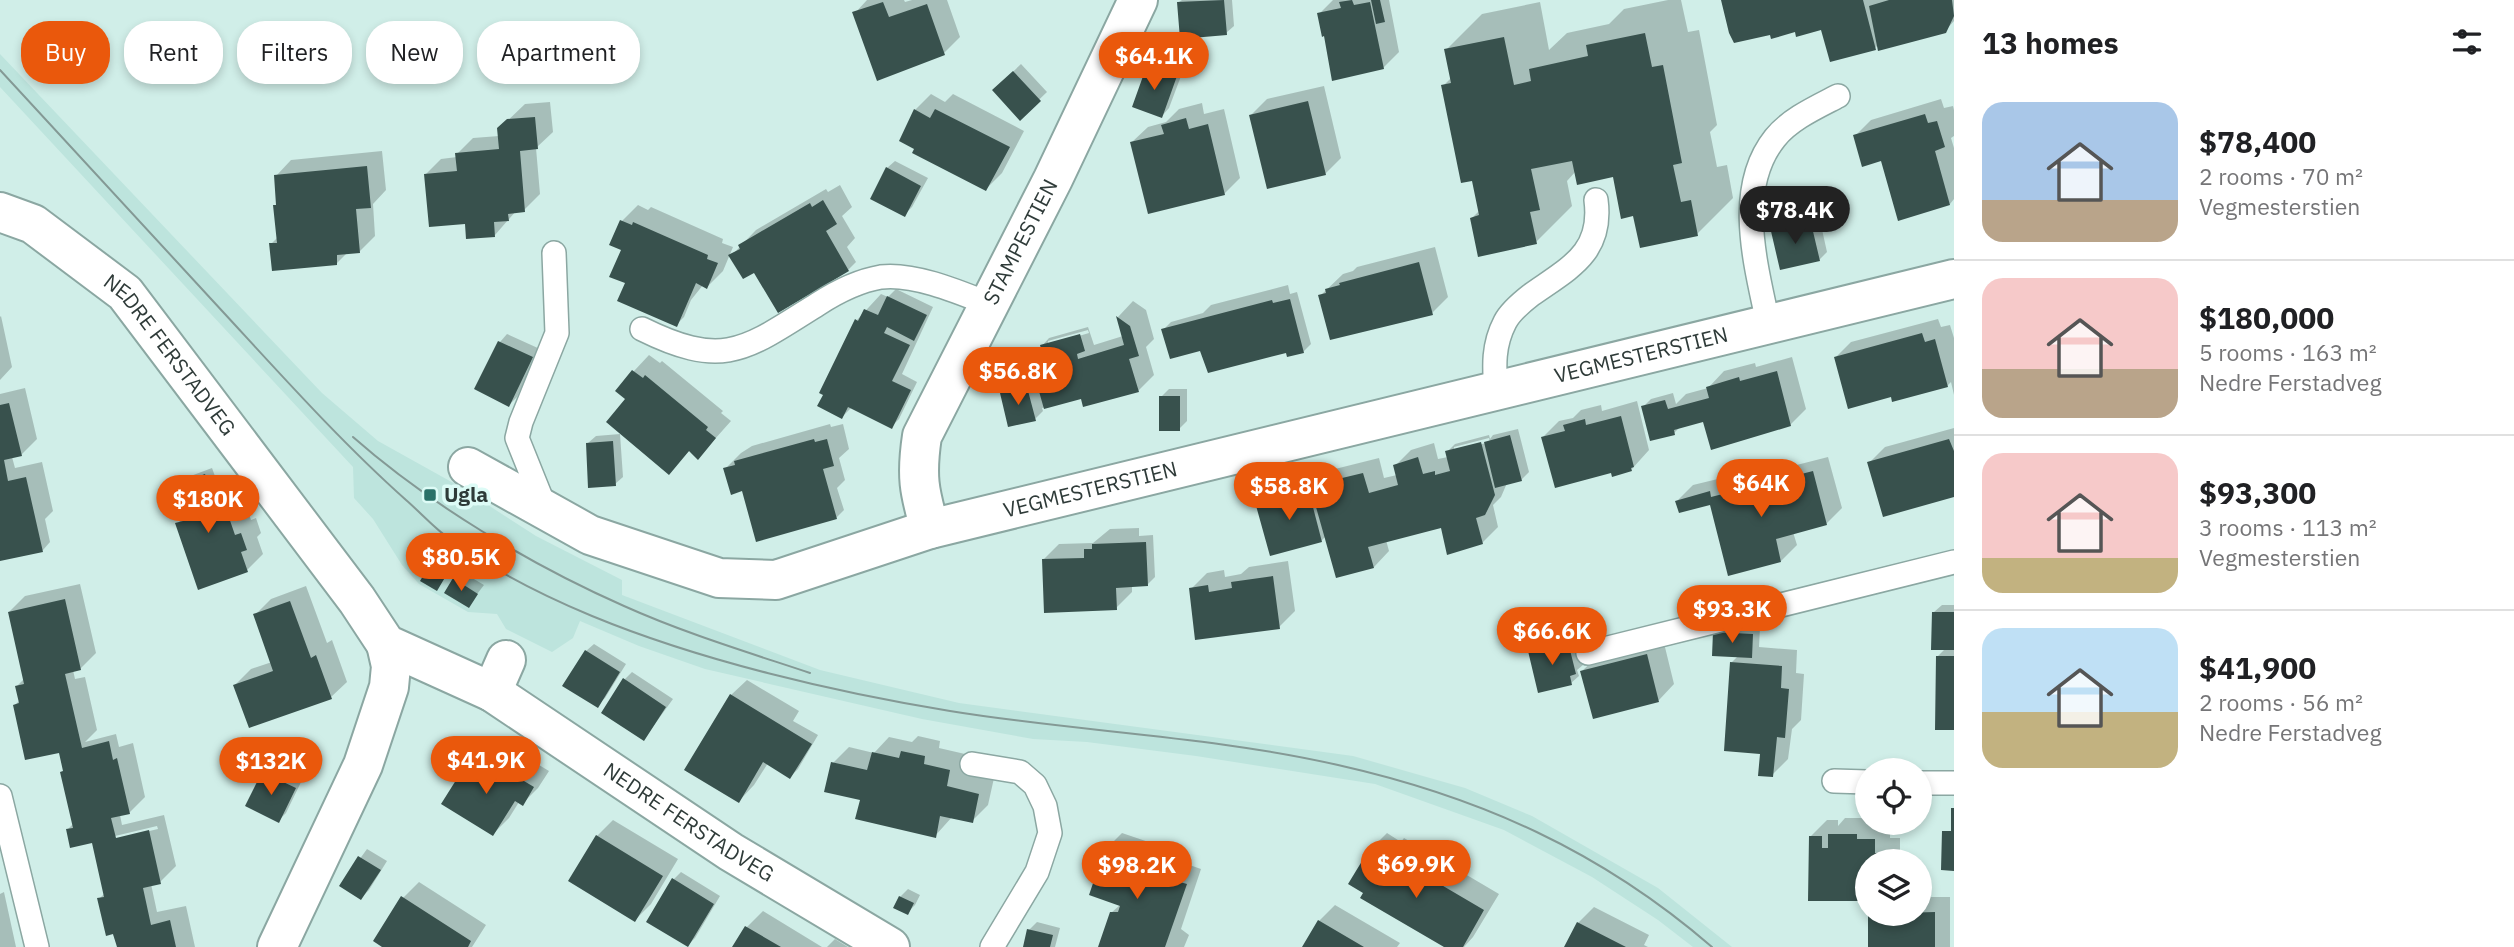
<!DOCTYPE html>
<html lang="en">
<head>
<meta charset="utf-8">
<style>
	:root { --surface:#fff; --page:#f6f6f6; --text:#202124; --muted:#757577; --line:#e0e0e0; --accent:#ea580c }
	body { margin:0; font-family:"IBM Plex Sans",sans-serif; background:var(--page); color:var(--text); height:100vh; display:flex; flex-direction:column; font-size:26px; white-space:nowrap }
	* { box-sizing:border-box; margin:0 }
	p { font-size:23px; color:var(--muted) }
	.icon { flex:none; width:38px; height:38px; fill:none; stroke:currentColor; stroke-width:2; stroke-linecap:round; stroke-linejoin:round }
	.map { position:relative; flex:1; overflow:hidden }
	.details { display:flex; flex-direction:column; background:var(--surface); width:560px }
	.details>* { flex:none }
	.top-card { position:absolute; left:21px; top:21px; width:665px; height:63px; display:flex; gap:14px }
	.fabs { position:absolute; left:1855px; top:758px; display:grid; gap:14px }
	.fabs a { display:grid; place-items:center; width:77px; height:77px; border-radius:50%; background:var(--surface); box-shadow:0 4px 10px #0003; font-size:35px }
	.price { position:absolute; translate:-50% -60px; padding:0 16px; border-radius:24px; background:var(--accent); color:#fff; font-size:23px; line-height:46px; filter:drop-shadow(0 2px 4px #0008) }
	.price::after { content:''; position:absolute; left:50%; top:42px; width:21px; height:16px; margin-left:-10px; background:inherit; clip-path:polygon(0 0,100% 0,50% 100%) }
	.price.current { background:#222; color:#fff }
	ul { padding:0; list-style:none }
	li { display:flex; align-items:center; gap:21px; height:175px; padding:0 28px }
	li+li { border-top:2px solid var(--line) }
	li span { display:grid; place-items:center; flex:none; width:196px; height:140px; border-radius:21px; color:#555 }
	li>.icon { margin-inline-start:auto }
	span .icon { width:84px; height:84px; fill:#fffc; stroke-width:1 }
	li b { font-size:30px }
	h2 { display:flex; justify-content:space-between; align-items:center; height:84px; padding:0 28px; font-size:30px }
	.tag { padding:0 24px; border-radius:28px; background:var(--surface); box-shadow:0 4px 10px #0003; font-size:24px; line-height:63px }
	.tag.current { background:var(--accent); color:#fff }
	main { display:flex; flex:1; min-height:0 }
	.map>svg:first-child { display:block }
</style>
</head>
<body>
<main>
<div class="map">
<svg width="1954" height="947" viewBox="0 0 1954 947">
	<rect width="100%" height="100%" fill="#d0eee8"/>
	<!-- built -->
	<path fill="#bde4dd" d="M0 54 322 393 378 441 457 485 536 536 622 580V595L820 670 959 703 1353 756 1465 788 1532 816 1658 888 1732 947H1693L1658 920 1592 877 1504 830 1375 784 1196 756 1087 742 1033 739 922 719 705 669 639 646 580 621 573 638 552 652 506 629 497 614 468 612 419 584 402 565 373 519 354 498 353 467 0 87Z"/>
	<!-- shadow -->
	<path fill="#0003" fill-rule="evenodd" d="M867 0H904L905 2 912 0H947L960 37 944 53 855 13Z
		M1182 0H1232L1234 26 1226 33 1179 2Z
		M1333 0H1389L1399 52 1383 68 1325 33 1319 14Z
		M1668 0H1681L1688 32 1699 30 1717 125 1710 132 1717 167 1727 165 1733 198 1697 234 1634 214 1614 175 1576 171 1567 181 1572 206 1536 242 1471 219 1480 210 1474 179 1443 86 1452 77 1446 50 1482 14 1540 2 1549 50 1567 33 1609 24 1624 9Z
		M1723 0H1954V21L1945 31 1878 45 1875 48 1822 28 1796 30Z
		M1157 58 1184 68 1169 108 1162 116 1149 66Z
		M1021 64 1047 92 1020 118 994 90Z
		M1324 86 1341 158 1325 174 1251 115 1267 99Z
		M931 94 945 102 953 94 1024 131 1002 173 986 189 915 110Z
		M1941 99 1944 108 1953 106 1954 110V136L1951 138 1954 148V199L1950 204 1882 158 1855 136 1871 120Z
		M550 102 553 132 536 148 540 194 524 210 516 211 495 235 467 222 425 175 441 159 457 157V154L473 138 499 136V129L525 104Z
		M1202 103 1204 114 1224 109 1240 178 1224 194 1132 142 1148 127 1166 122 1179 109Z
		M382 151 386 190 373 204 375 236 359 252 347 253 337 263 271 244 278 237 276 176 291 160Z
		M895 161 928 178 912 207 905 214 887 168Z
		M840 185 852 207 842 216 855 238 847 247 856 262 848 270H755L731 256 756 230 826 189 828 192Z
		M638 205 648 210 651 207 723 239 722 243 733 247 723 271 707 287 703 285 691 300 684 317 676 325 627 283 622 221Z
		M1819 216 1827 252 1819 260 1772 227 1780 219 1792 217 1793 222Z
		M1435 247 1448 297 1432 313 1320 296 1343 274 1353 271 1357 267Z
		M1288 285 1290 294 1297 292 1311 344 1303 352 1202 346 1163 330 1171 322 1203 313 1211 305Z
		M896 289 933 307 902 374 917 382 899 419 891 427 852 407 842 417 857 320 881 294 888 297Z
		M1133 301 1146 310 1154 339 1146 347 1154 375 1138 391 1082 397 1042 408 1043 411 1035 419 1002 394 1009 386 1037 379 1033 364 1044 353 1042 346 1049 338 1088 327 1094 345 1123 336 1118 317ZM1088 330 1089 333 1048 345V341Z
		M1 316 12 367 0 380V317Z
		M1938 319 1941 327 1950 325 1954 338V395L1951 382 1947 386 1892 395 1835 358 1851 342Z
		M507 334 540 349 517 397 509 405 500 342Z
		M649 355 660 363 662 361 723 411 721 413 731 421 698 458 690 450 669 472 627 399 634 371Z
		M1792 357 1806 409 1790 425 1705 420 1681 426 1674 433 1643 407 1651 399 1673 393 1676 404 1686 394 1708 388 1724 371 1755 363 1756 367Z
		M25 388 37 439 21 455 12 457 15 468 42 462 53 511 45 519 50 542 43 550 0 560V394Z
		M1169 389H1187V421L1179 429 1161 397Z
		M1637 401 1649 450 1631 470 1612 471 1543 437 1559 421 1573 418 1581 410 1601 405 1602 411Z
		M830 424 831 427 843 424 849 449 839 458 845 480 837 488 844 510 836 518 744 489 725 469 741 453 752 446Z
		M1954 428V495L1869 463 1885 447Z
		M1518 429 1529 472 1521 480 1507 483 1501 497 1493 505 1498 527 1482 543 1442 526 1386 540 1389 551 1374 567 1326 536 1321 541 1257 503 1265 495 1315 481 1317 487 1335 469 1379 458 1384 478 1397 475 1395 466 1411 450 1434 443 1438 459 1448 457 1447 452 1455 444 1489 435 1490 439 1493 435ZM1489 438 1490 442 1454 451V447Z
		M620 434 623 477 615 484 588 443 596 436Z
		M1828 457 1842 508 1826 524 1793 532 1797 545 1781 561 1711 503 1677 501 1693 485 1726 477 1727 483Z
		M212 468 223 498 241 491 251 520 256 518 261 533 257 537 263 554 247 570 177 524 183 518 172 487 180 480Z
		M1139 528V536L1153 535 1155 577 1147 585H1132V592L1116 608 1043 560 1059 544 1093 543 1110 529Z
		M440 558 454 566 436 589 432 565Z
		M1288 561 1295 611 1279 627 1191 589 1207 573 1224 570 1225 577 1241 574 1249 567Z
		M462 572 484 585 468 606 455 579Z
		M80 584 96 653 80 669 73 670 75 679 85 677 97 730 85 742 116 734 119 747 133 743 145 797 129 813 120 815 122 825 164 815 176 866 160 882 151 884 157 912 186 906 195 947H118L99 899 105 893 94 841 67 830 74 823 61 754 15 705 20 700 17 686 25 678 9 612 25 596ZM157 826 158 829 111 840 115 836Z
		M306 586 327 643 332 640 347 682 331 697 235 685 251 669 272 662 255 615 271 599Z
		M1942 605H1954V728L1938 656 1946 648 1934 612Z
		M1722 625 1760 627 1759 647 1797 650 1796 673 1804 674 1801 720 1792 729 1788 759 1772 775 1762 752 1732 662 1738 656 1715 633Z
		M1576 635 1583 665 1577 670 1579 676 1571 683 1530 651 1538 644Z
		M1663 639 1674 684 1659 700 1594 717 1582 671 1598 656Z
		M594 644 626 664 605 698 597 705 586 651Z
		M632 672 673 699 644 739 625 679Z
		M747 680 799 711 793 721 818 735 798 769 790 777 768 763 754 785 739 801 731 695Z
		M918 736 940 741 939 748 965 754 962 771 994 778 988 805 972 821 952 817 935 836 862 799 833 763 849 747 874 753 889 737 912 742Z
		M487 743 514 759 519 753 549 771 538 788 522 804 519 802 509 818 493 834 443 804 471 759Z
		M271 765 302 780 286 813 278 821 247 806 264 773Z
		M1845 818H1867V822L1872 824H1890V838H1900V855L1894 861H1867V899H1810L1811 836 1827 820H1838V826Z
		M613 820 678 859 651 904 635 920 597 836Z
		M1122 833 1184 854 1181 862 1201 869 1181 929 1189 935 1184 947H1100L1111 913 1120 905 1106 849Z
		M1387 833 1401 842 1404 838 1499 894 1473 937 1464 947H1448L1371 849Z
		M367 849 387 861 369 890 361 898 341 885Z
		M681 872 720 896 695 938 687 946 674 879Z
		M419 882 486 925 472 947H385L403 898Z
		M1920 882H1931V897H1950V947H1870V914H1920Z
		M908 889 920 895 915 905 907 913 900 897Z
		M4 892 16 947H0V894Z
		M1335 905 1400 943 1397 947H1304L1319 921Z
		M1594 907 1649 935 1644 945 1648 947H1566L1578 923Z
		M763 911 822 947H735L747 927Z
		M1037 922 1060 928 1055 947H1025L1029 930Z
		M835 939 848 947H827Z"/>
	<!-- building -->
	<path fill="#38514d" d="M1224 0 1227 35 1180 39 1177 2Z
		M1352 0 1354 5 1370 2 1384 69 1332 81 1324 36 1322 37 1317 13 1341 8 1339 2Z
		M1371 0H1380L1385 22 1376 24Z
		M1721 0H1863L1876 50 1830 62 1821 30 1796 37 1795 32 1771 39 1770 35 1734 43 1729 33Z
		M1889 0H1952L1954 16 1946 33 1878 51 1869 6Z
		M883 2 889 17 927 4 945 55 877 81 852 12Z
		M1645 33 1652 67 1663 65 1682 163 1673 165 1681 202 1691 200 1698 236 1640 248 1633 216 1621 219 1613 177 1577 185 1572 161 1531 169 1540 210 1530 212 1537 244 1478 257 1470 218 1479 215 1472 181 1461 183 1441 85 1451 83 1444 49 1504 37 1514 85 1531 81 1529 69 1588 56 1586 45Z
		M1147 65 1177 76 1162 118 1132 107Z
		M1013 71 1041 101 1020 121 992 90Z
		M1308 101 1326 175 1267 189 1249 115Z
		M914 109 930 118 935 109 1010 147 986 191 912 153 914 149 899 141Z
		M1925 114 1928 123 1937 121 1945 147 1935 151 1950 205 1898 221 1881 161 1862 167 1853 135Z
		M535 117 538 149 520 151 525 212 508 214 509 221 494 222 495 237 466 239 465 224 429 227 424 174 457 171 455 153 499 149 497 128 507 119Z
		M1186 118 1189 129 1208 124 1225 195 1148 214 1130 142 1164 134 1161 125Z
		M367 166 371 208 356 209 360 253 337 255V265L272 271 269 243H277L273 205H276L274 175Z
		M886 167 921 186 905 217 870 199Z
		M823 200 837 224 826 231 849 271 778 313 754 273 743 279 728 255 740 249 738 245 810 203 812 207Z
		M620 220 632 225 633 222 708 255 707 259 718 263 707 289 696 283 677 327 617 301 625 283 609 277 621 250 609 245Z
		M1784 223 1785 229 1811 223 1820 261 1780 270 1770 227Z
		M1419 262 1433 315 1330 340 1318 295 1326 293 1325 289 1340 285 1339 283Z
		M887 296 927 315 914 341 887 327 884 333 910 345 892 381 911 390 892 429 848 407 842 419 817 406 823 395 819 393 855 319 858 321 864 309 878 315Z
		M1290 299 1304 353 1287 357 1286 353 1208 373 1200 351 1170 359 1161 329 1272 300 1273 303Z
		M1116 316 1130 326 1139 356 1129 359 1139 392 1083 407 1081 399 1044 409 1031 363 1044 360 1040 345 1080 334 1085 351 1077 354 1078 359 1124 345Z
		M1922 333 1925 342 1935 339 1948 387 1892 402 1891 397 1848 409 1834 357Z
		M498 341 533 357 509 407 474 389Z
		M632 370 643 378 645 375 708 427 706 430 716 438 698 460 689 451 669 475 606 422 625 399 615 391Z
		M1777 371 1791 426 1711 450 1703 422 1674 430 1675 435 1650 441 1641 406 1665 400 1668 409 1709 398 1706 387 1739 377 1740 381Z
		M1027 387 1036 421 1008 427 1000 393Z
		M1159 396H1180V431H1159Z
		M9 403 22 456 4 460 8 481 26 477 43 552 0 561V405Z
		M1621 416 1634 467 1631 468 1632 471 1612 477 1611 473 1555 488 1541 437 1565 431 1563 425 1585 419 1586 425Z
		M1510 435 1522 481 1495 488 1484 442Z
		M814 439 815 442 827 439 834 466 823 469 837 519 756 542 742 491 731 495 723 468 735 465 734 461Z
		M1949 439 1954 451V497L1883 517 1867 462Z
		M613 441 616 486 588 488 586 443Z
		M1481 442 1495 495 1485 515 1476 518 1483 544 1447 555 1441 528 1368 547 1374 568 1336 578 1316 507 1322 505 1317 484 1363 473 1369 493 1398 485 1393 465 1418 457 1423 474 1435 471V475L1450 471 1445 451Z
		M1813 471 1827 525 1776 539 1781 562 1728 576 1710 505 1679 513 1675 501 1710 491 1711 497Z
		M205 474 217 509 225 506 235 535 241 533 247 550 241 552 248 572 198 590 175 523 183 521 170 487Z
		M1308 488 1322 542 1270 556 1255 502Z
		M1146 542 1148 586 1116 588 1117 610 1044 613 1042 559 1084 558V549H1092V544Z
		M430 564 447 574 437 591 420 581Z
		M1273 576 1280 629 1195 640 1189 588 1208 585 1209 592 1232 588 1231 582Z
		M453 578 478 594 469 608 444 593Z
		M65 599 81 670 65 674 82 748 109 741 113 760 117 758 130 814 111 818 116 838 149 830 161 884 143 888 151 925 170 920 176 947H117L113 934 106 936 97 898 104 897 92 843 70 848 66 829 73 828 60 772 63 771 59 753 25 760 13 705 19 703 15 686 24 684 8 612Z
		M290 601 311 658 316 655 332 699 249 728 233 685 273 671 253 614Z
		M1932 612H1954V650H1931Z
		M1713 632 1753 634 1752 658 1712 656Z
		M1568 642 1576 674 1570 676 1572 685 1538 693 1528 651Z
		M585 650 620 672 598 708 562 686Z
		M1647 654 1659 702 1593 719 1580 671Z
		M1936 656H1954V730H1935Z
		M1730 662 1782 666 1781 688 1789 689 1785 738 1777 737 1773 777 1758 776 1760 754 1724 751Z
		M623 678 666 707 644 741 601 713Z
		M730 694 812 744 790 779 763 762 739 803 684 770Z
		M901 751 925 756 924 764 950 770 947 786 979 794 973 823 940 816 936 838 855 819 860 800 824 792 831 762 867 770 872 752 899 758Z
		M470 758 498 774 502 768 534 787 523 806 515 801 493 836 441 804Z
		M262 772 296 788 279 823 245 806Z
		M1951 808H1954V871L1941 870 1942 831H1951Z
		M1828 834H1857V839H1875V853H1884V861H1867V901H1808L1809 836H1822V848H1828Z
		M596 835 663 876 635 922 568 881Z
		M1105 848 1169 870 1166 878 1187 884 1165 947H1098L1110 912H1118L1120 906 1089 895Z
		M1370 848 1385 857 1387 853 1484 910 1463 947H1444L1360 898 1363 893 1348 884Z
		M358 856 381 870 361 900 339 886Z
		M672 878 714 904 688 947 646 922Z
		M401 896 471 941 468 947H382L373 941Z
		M899 896 914 903 908 915 893 908Z
		M1935 912V947H1868V914Z
		M1318 920 1364 947H1302Z
		M1577 922 1626 947H1564Z
		M745 926 781 947H732Z
		M1027 929 1053 935 1050 947H1023Z"/>
	<g fill="none" stroke-linecap="round" stroke-linejoin="round">
		<!-- service casing -->
		<g stroke="#8ba7a2" stroke-width="26">
			<path id="service" d="M1768 323C1756 265 1734 189 1775 138 1790 119 1817 107 1838 96
				M642 329C725 370 746 349 818 304 838 291 858 281 881 277 914 273 959 292 989 304
				M1496 391C1494 366 1493 345 1505 322 1510 312 1522 302 1531 295 1569 268 1603 253 1596 200
				M546 510 517 438 521 422 557 333 554 253
				M1588 653 1954 562
				M972 764 1020 772 1035 785 1045 806 1050 833 1037 872 992 947
				M1834 781 1867 782
				M1920 783H1954
				M0 796 37 947"/>
		</g>
		<!-- minor casing -->
		<g stroke="#8ba7a2" stroke-width="42">
			<g id="minor">
				<path id="s1" d="M0 212 33 224 125 293 357 600 386 644 492 692"/>
				<path id="s2" d="M468 467 590 535 719 578 776 580 930 529 1954 279"/>
				<path id="s3" d="M930 529C919 491 916 476 922 436L1053 179 1138 0"/>
				<path id="s4" d="M506 660 492 692 731 852 890 947"/>
				<path d="M277 947 363 765 389 687 391 666 386 644"/>
			</g>
		</g>
		<!-- service -->
		<use href="#service" stroke="#fff" stroke-width="23"/>
		<!-- minor -->
		<use href="#minor" stroke="#fff" stroke-width="38"/>
		<!-- tram -->
		<path stroke="#849995" stroke-width="2" d="M0 70C75 151 150 232 224 313 283 377 342 443 406 500 421 513 435 529 451 540 494 571 544 596 592 616 701 661 834 692 950 711 1078 732 1212 736 1338 765 1480 797 1601 851 1712 947
			M353 437C429 504 531 565 624 606 684 633 747 652 810 673"/>
	</g>
	<!-- markers -->
	<rect fill="#2a7168" stroke="#ddfbf6" stroke-width="2.5" x="423" y="488" width="14" height="14" rx="3.5"/>
	<g text-anchor="middle" stroke-width="7" stroke-linejoin="round" paint-order="stroke">
		<!-- street labels -->
		<g font-size="21" fill="#2f3b39" stroke="#ddfbf6">
			<text dy="7" stroke="none"><textPath href="#s3" startOffset="312">STAMPESTIEN</textPath></text>
			<text dy="7" stroke="none"><textPath href="#s2" startOffset="1227">VEGMESTERSTIEN</textPath></text>
			<text dy="7" stroke="none"><textPath href="#s1" startOffset="226">NEDRE FERSTADVEG</textPath></text>
			<text dy="7" stroke="none"><textPath href="#s2" startOffset="660">VEGMESTERSTIEN</textPath></text>
			<text dy="7" stroke="none"><textPath href="#s4" startOffset="271">NEDRE FERSTADVEG</textPath></text>
		</g>
		<!-- poi labels -->
		<g font-size="21" font-weight="bold" fill="#2f3b39" stroke="#ddfbf6" text-anchor="start">
			<text x="444" y="502">Ugla</text>
		</g>
	</g>
</svg>
<div class="fabs">
<a><svg class="icon" aria-label="locate" viewBox="0 0 24 24"><circle cx="12" cy="12" r="6"/><path d="M12 2v4M12 18v4M2 12h4M18 12h4"/></svg></a>
<a><svg class="icon" aria-label="layers" viewBox="0 0 24 24"><path d="M12 4l9 5-9 5-9-5zM3 14l9 5 9-5"/></svg></a>
</div>
<b class="price" style="left:1154px;top:92px">$64.1K</b>
<b class="price current" style="left:1795px;top:246px">$78.4K</b>
<b class="price" style="left:1018px;top:407px">$56.8K</b>
<b class="price" style="left:1761px;top:519px">$64K</b>
<b class="price" style="left:1289px;top:522px">$58.8K</b>
<b class="price" style="left:208px;top:535px">$180K</b>
<b class="price" style="left:461px;top:593px">$80.5K</b>
<b class="price" style="left:1732px;top:645px">$93.3K</b>
<b class="price" style="left:1552px;top:667px">$66.6K</b>
<b class="price" style="left:486px;top:796px">$41.9K</b>
<b class="price" style="left:271px;top:797px">$132K</b>
<b class="price" style="left:1416px;top:900px">$69.9K</b>
<b class="price" style="left:1137px;top:901px">$98.2K</b>
<div class="top-card">
<a class="tag current">Buy</a>
<a class="tag">Rent</a>
<a class="tag">Filters</a>
<a class="tag">New</a>
<a class="tag">Apartment</a>
</div>
</div>
<section class="details">
<h2>13 homes<svg class="icon" aria-label="filters" viewBox="0 0 24 24"><path d="M4 7h16M4 17h16"/><circle cx="9" cy="7" r="2"/><circle cx="15" cy="17" r="2"/></svg></h2>
<ul>
<li><span style="background:linear-gradient(#a9c7e8 70%,#b9a48a 0)"><svg class="icon" aria-label="home" viewBox="0 0 24 24"><path d="M3 11l9-7 9 7M6 9v11h12V9"/></svg></span><div><b>$78,400</b><p>2 rooms · 70 m²</p><p>Vegmesterstien</p></div></li>
<li><span style="background:linear-gradient(#f6c9c9 65%,#b9a48a 0)"><svg class="icon" aria-label="home" viewBox="0 0 24 24"><path d="M3 11l9-7 9 7M6 9v11h12V9"/></svg></span><div><b>$180,000</b><p>5 rooms · 163 m²</p><p>Nedre Ferstadveg</p></div></li>
<li><span style="background:linear-gradient(#f6c9c9 75%,#c2b280 0)"><svg class="icon" aria-label="home" viewBox="0 0 24 24"><path d="M3 11l9-7 9 7M6 9v11h12V9"/></svg></span><div><b>$93,300</b><p>3 rooms · 113 m²</p><p>Vegmesterstien</p></div></li>
<li><span style="background:linear-gradient(#bfe0f5 60%,#c2b280 0)"><svg class="icon" aria-label="home" viewBox="0 0 24 24"><path d="M3 11l9-7 9 7M6 9v11h12V9"/></svg></span><div><b>$41,900</b><p>2 rooms · 56 m²</p><p>Nedre Ferstadveg</p></div></li>
</ul>
</section>
</main>
</body>
</html>
